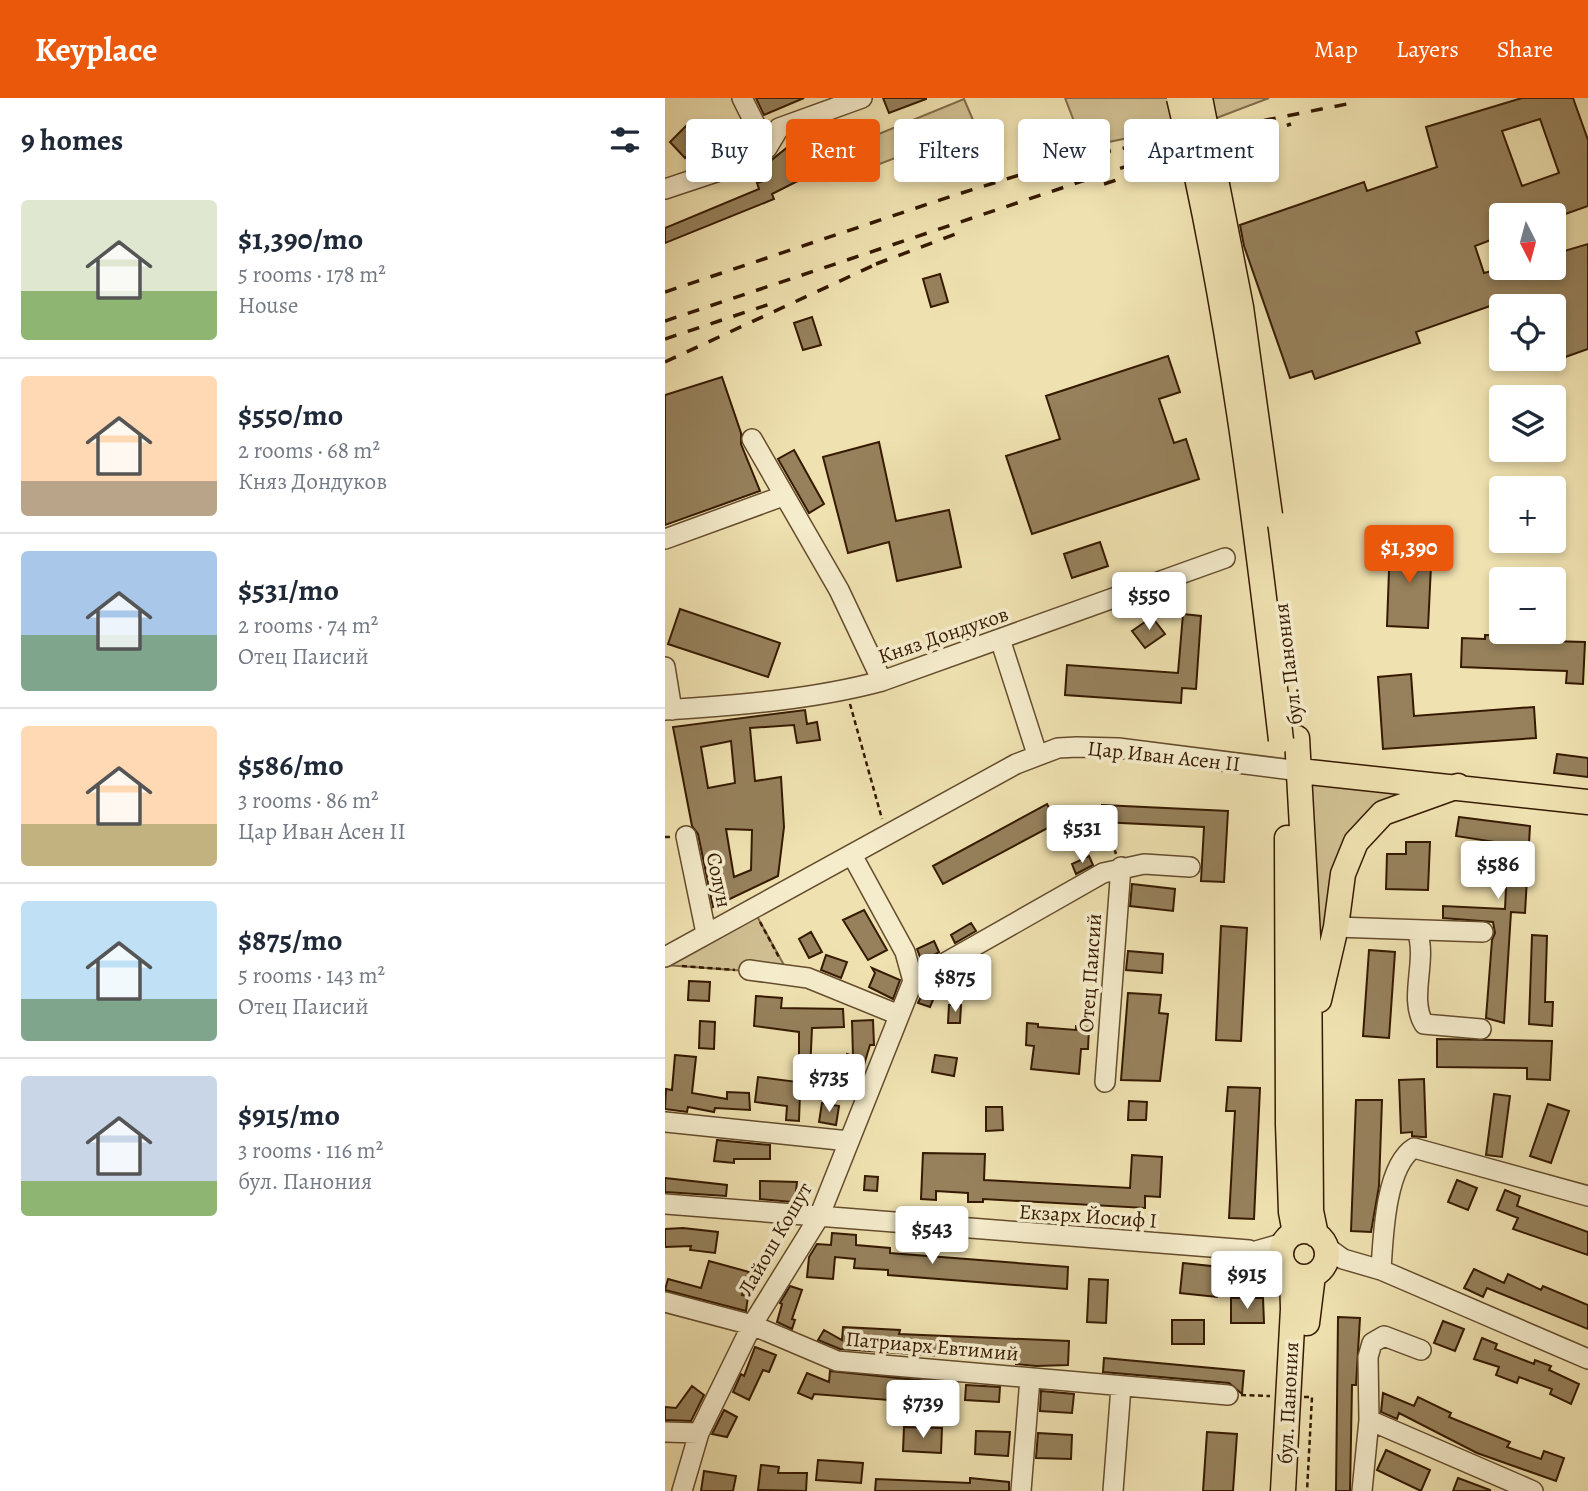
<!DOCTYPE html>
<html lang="en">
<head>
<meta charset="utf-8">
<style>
	:root { --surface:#fff; --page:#f6f6f7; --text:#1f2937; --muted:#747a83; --line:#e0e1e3; --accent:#ea580c }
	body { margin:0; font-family:Alegreya,serif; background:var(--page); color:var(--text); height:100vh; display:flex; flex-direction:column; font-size:26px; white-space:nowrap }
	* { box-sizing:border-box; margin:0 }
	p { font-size:23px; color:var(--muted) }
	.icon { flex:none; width:38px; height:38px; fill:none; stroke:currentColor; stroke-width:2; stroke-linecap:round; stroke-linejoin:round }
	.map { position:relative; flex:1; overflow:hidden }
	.details { display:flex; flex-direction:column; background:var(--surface); width:665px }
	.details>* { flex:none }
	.hud { position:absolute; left:21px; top:21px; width:665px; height:63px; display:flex; gap:14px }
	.needle { width:46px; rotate:174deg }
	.buttons { position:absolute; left:824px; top:105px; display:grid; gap:14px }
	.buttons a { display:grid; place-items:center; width:77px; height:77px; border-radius:7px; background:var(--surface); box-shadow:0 4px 10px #0003; font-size:35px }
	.price { position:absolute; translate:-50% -60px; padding:0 16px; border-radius:7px; background:#fff; color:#222; font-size:23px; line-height:46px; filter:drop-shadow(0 2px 4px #0008) }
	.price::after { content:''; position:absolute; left:50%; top:42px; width:21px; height:16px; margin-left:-10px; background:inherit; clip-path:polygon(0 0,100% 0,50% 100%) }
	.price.active { background:var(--accent); color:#fff }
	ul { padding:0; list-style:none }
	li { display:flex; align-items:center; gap:21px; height:175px; padding:0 21px }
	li+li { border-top:2px solid var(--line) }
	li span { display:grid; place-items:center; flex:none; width:196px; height:140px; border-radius:7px; color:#555 }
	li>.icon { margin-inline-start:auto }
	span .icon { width:84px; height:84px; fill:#fffc; stroke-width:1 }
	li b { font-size:30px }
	h2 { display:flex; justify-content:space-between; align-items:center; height:84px; padding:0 21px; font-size:30px }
	.pill { padding:0 24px; border-radius:7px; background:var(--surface); box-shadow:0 4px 10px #0003; font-size:24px; line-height:63px }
	.pill.active { background:var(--accent); color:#fff }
	header { display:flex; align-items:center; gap:42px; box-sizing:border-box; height:98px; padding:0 35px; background:var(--accent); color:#fff }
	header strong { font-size:33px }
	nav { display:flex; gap:38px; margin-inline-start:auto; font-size:24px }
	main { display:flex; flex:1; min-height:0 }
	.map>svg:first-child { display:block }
</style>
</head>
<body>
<header>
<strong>Keyplace</strong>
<nav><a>Map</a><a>Layers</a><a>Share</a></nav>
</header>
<main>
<section class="details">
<h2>9 homes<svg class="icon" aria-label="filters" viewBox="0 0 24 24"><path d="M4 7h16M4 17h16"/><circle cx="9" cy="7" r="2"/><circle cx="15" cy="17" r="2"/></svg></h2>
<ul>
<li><span style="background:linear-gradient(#dfe7d0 65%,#8fb573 0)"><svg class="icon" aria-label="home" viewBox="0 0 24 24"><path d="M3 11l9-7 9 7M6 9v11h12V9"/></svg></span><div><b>$1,390/mo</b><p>5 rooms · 178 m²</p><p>House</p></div></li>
<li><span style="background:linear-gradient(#ffd9b3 75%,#b9a48a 0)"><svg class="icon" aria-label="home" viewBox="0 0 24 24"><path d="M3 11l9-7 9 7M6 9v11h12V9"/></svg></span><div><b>$550/mo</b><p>2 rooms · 68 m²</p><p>Княз Дондуков</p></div></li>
<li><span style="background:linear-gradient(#a9c7e8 60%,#7fa58c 0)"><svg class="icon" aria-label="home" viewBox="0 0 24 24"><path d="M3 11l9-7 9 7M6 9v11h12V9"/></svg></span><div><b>$531/mo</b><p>2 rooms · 74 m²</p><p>Отец Паисий</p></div></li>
<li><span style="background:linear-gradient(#ffd9b3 70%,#c2b280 0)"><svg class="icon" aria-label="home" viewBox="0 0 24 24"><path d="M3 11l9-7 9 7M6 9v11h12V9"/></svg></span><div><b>$586/mo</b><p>3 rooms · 86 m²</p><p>Цар Иван Асен II</p></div></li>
<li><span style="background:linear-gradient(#bfe0f5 70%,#7fa58c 0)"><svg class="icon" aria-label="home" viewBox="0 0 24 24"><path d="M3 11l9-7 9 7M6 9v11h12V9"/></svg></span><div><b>$875/mo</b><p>5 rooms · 143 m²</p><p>Отец Паисий</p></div></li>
<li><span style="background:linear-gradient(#c9d6e8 75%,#8fb573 0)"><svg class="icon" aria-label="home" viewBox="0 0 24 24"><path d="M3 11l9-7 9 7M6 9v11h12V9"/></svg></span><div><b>$915/mo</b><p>3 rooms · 116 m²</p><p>бул. Панония</p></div></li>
</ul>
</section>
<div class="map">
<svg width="923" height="1393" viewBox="0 0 923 1393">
	<rect width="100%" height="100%" fill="#efe1b0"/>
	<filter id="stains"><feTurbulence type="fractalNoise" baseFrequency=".00286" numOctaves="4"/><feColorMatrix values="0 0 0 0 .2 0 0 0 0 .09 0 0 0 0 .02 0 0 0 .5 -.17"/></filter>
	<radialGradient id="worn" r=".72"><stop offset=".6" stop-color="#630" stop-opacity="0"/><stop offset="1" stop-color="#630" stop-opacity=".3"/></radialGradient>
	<!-- green -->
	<path fill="#d0bf92" stroke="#836c49" stroke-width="2" d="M400 0H604L541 24 419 49Z
		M299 1 311 29 186 77 177 51Z
		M635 673 793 688 703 727 645 939Z
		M88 811 124 876 0 867Z"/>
	<!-- building -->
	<path fill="#96815c" stroke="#361a00" stroke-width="2" fill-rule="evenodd" d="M91 0H139L99 17Z
		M218 0H261V1L224 15Z
		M857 0H908L923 42V108L889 120V117H836V138L810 148 819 175 838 170H889V156L923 146V251L889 263V203L870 208H844L842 202 751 234 755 245 650 281 647 273 625 280 579 148 575 127 699 84 702 93 772 69 761 29ZM875 21 894 75 857 88 837 33Z
		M21 28 36 44 20 60 5 44Z
		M156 28 174 62 107 96 109 101 0 145V130L94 91 92 85 101 82 94 72 144 32Z
		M275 176 283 204 266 209 258 181Z
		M147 219 156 247 138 252 129 225Z
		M503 258 515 294 494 301 509 345 521 341 534 381 367 436 341 358 395 341 381 298Z
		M858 261H888V263L862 272Z
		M57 279 76 335V346L95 393 0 427V297Z
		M214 344 231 423 284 412 296 469 232 483 224 444 183 455 158 359Z
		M129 352 159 406 144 415 113 361Z
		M435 444 443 468 407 480 399 456Z
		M725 445 767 447 763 530 722 528Z
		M15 511 115 545 103 579 3 546Z
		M518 516 536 518 531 591 517 590 516 605 400 597 402 567 513 575Z
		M487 519 500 536 480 550 467 533Z
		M820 537 884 539V543L920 544 918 586 901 585 902 573 796 569 797 540 820 541Z
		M746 576 749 618 869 609 871 640 718 651 713 579Z
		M140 612 142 626 152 624 155 642 132 645 129 627 85 630 90 683 116 679 119 729 113 778 48 809 33 736 27 728 8 629ZM66 643 70 685 43 690 36 649ZM61 731 87 732 86 772 69 779Z
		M892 656 923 660V679L889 675Z
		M382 706 392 725 278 786 268 768Z
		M437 707 563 713 559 784 536 783 539 729 436 724Z
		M794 719 865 728 860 815 846 814 839 925 821 920 827 842 830 835 828 824 778 820V808L840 811 843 746 791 738Z
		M741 744H765L763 792 721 791 722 756H741Z
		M424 758 428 767 411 776 407 766Z
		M467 786 510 791 508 813 465 808Z
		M199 812 222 852 203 862 178 822Z
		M306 825 311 833 290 845 286 837Z
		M556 828 582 830 576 943 551 942Z
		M146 834 157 854 144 860 134 841Z
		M867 837 882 838 880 904H888L887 928 864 926Z
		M269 843 274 854 257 864 252 851Z
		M704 852 730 854 724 940 698 938Z
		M463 853 498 856 497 875 461 872Z
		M161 857 182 864 176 880 156 872Z
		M207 870 235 882 228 901 204 889 210 875Z
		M24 883 45 884 44 903 23 902Z
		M260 890 271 895 265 909 253 905Z
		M463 895 496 897 494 915 503 916 495 983 456 982Z
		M91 898 117 900 116 910 178 911 179 929 147 930 144 996 135 995 134 1023 121 1022 122 1008 90 1004 93 979 132 984 134 963V934L89 928Z
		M284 907H296L295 925H283Z
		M208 922 209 947H205L194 983 176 977 182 956 188 958 187 923Z
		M35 923 50 924 49 951 34 950Z
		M362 925 373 926V929L411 932V928L424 929 423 951H416L414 976 366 971 369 948 361 947Z
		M772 941 887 943 885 982 862 981V970L772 969Z
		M10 957 31 959 27 995 62 1001V994L84 995 85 1012 50 1010 49 1014 23 1009 22 1014 0 1011 1 991 7 992Z
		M270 957 292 960 289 978 267 974Z
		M759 981 761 1039H757L747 1038V1034L736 1035 734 982Z
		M563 989 595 990 589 1121 564 1120 570 1013H561Z
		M829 996 845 998 837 1059 821 1057Z
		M691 1002H717L714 1088 706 1134 686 1133Z
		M464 1003 482 1004 481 1022H463Z
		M157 1005 174 1008 171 1027 154 1024Z
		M883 1006 904 1013 886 1065 865 1058Z
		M321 1009H337L338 1032 321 1033Z
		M52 1042 105 1047V1061H69V1065L49 1063Z
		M258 1055 320 1056 319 1082 465 1090 467 1057 497 1059 495 1099 480 1098V1110L318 1101V1104H303V1095L271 1093V1102L256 1101Z
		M200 1078 213 1079 212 1093 199 1092Z
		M0 1080 62 1087 61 1098 0 1094Z
		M792 1082 812 1090 803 1112 783 1104Z
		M95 1083 132 1084 131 1093 140 1094 139 1105 95 1101Z
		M840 1092 855 1098 852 1108 923 1134V1157L848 1131 853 1120 832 1112Z
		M18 1130 53 1134 50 1155 25 1152 26 1148 0 1149V1131Z
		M167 1135 191 1137V1147L225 1150V1155L403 1169 402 1191 223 1177V1172L189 1170 190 1161 170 1159 168 1181 142 1179 144 1159 152 1146 166 1147Z
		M44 1163 84 1174 77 1197 83 1198 81 1213 0 1192 3 1181 36 1190Z
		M518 1165 555 1169 552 1199 515 1195Z
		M809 1171 839 1185 843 1176 876 1192 878 1188 923 1207V1231L822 1190 818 1199 799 1190Z
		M424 1181 443 1182 441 1225 422 1224Z
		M125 1188 137 1192 127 1221 130 1222 127 1231 112 1224 117 1206 115 1205Z
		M566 1200H598L599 1225H566Z
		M673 1219 695 1220 691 1287H687L685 1393H671Z
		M507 1222H539V1246H507Z
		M778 1223 799 1231 790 1253 769 1245Z
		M178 1229 235 1232 234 1236 404 1243 403 1267 371 1268 351 1266V1263L175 1251 153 1242 159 1232 177 1242Z
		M817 1240 832 1246 830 1251 869 1266 870 1262 886 1268 884 1272 914 1286 906 1306 885 1296 887 1291 854 1279 852 1285 831 1277 834 1269 809 1261Z
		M90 1249 111 1257 104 1274 98 1272 84 1302 68 1294 76 1276 79 1278Z
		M439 1260 579 1273 577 1296 564 1285 438 1274Z
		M165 1273 262 1283 261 1305 149 1296 147 1301 133 1295 142 1275 164 1284Z
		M301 1287 335 1289 334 1304 300 1302Z
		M27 1288 39 1297 26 1323 0 1322V1309L11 1310Z
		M376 1293 409 1296 407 1315 375 1313Z
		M718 1295 749 1308 753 1299 786 1315 784 1319 845 1344 842 1349 876 1361 879 1353 899 1360 891 1383 812 1355 734 1315 732 1321 716 1314Z
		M59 1312 72 1319 62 1339 47 1336Z
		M239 1329 277 1330 276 1355 238 1353Z
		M311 1333 345 1334 343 1358 310 1356Z
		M542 1334 572 1336 568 1393H538Z
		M373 1335 407 1337 406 1361 371 1360Z
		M721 1352 765 1372 756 1393 712 1372Z
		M153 1362 198 1365 196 1385 151 1382Z
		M96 1367 114 1369 113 1375H142L141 1393 93 1392Z
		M39 1373 71 1378 68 1393H36Z
		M305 1380 344 1384V1393H210L211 1381 305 1385Z
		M793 1380 825 1392V1393H788Z"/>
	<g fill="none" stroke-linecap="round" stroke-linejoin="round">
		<!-- minor casing -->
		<g stroke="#644c2c" stroke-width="22">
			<path id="minor" d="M77 0 102 50
				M0 91 87 62 102 50 114 30 197 0
				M87 341 174 492 217 583
				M0 441 118 398
				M335 541 372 656
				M0 569 7 612
				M0 612C73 607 146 602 217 583L560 460
				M21 738 41 835
				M671 829 818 834
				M752 833C763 862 743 900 759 926L816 931
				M0 859 351 666 393 650 412 649 453 650 635 673
				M84 872 143 880 234 917
				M248 883 438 775 479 766 525 769
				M440 984 456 769
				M0 1024 184 1043
				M0 1106 584 1152 617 1165
				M660 1148 678 1161 716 1172 923 1261
				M591 1153 619 1145
				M716 1172C718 1141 720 1068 749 1050L923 1098
				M0 1204 87 1227 172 1263 563 1297
				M704 1322 868 1393
				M0 1334 34 1335
				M17 1393 34 1335 87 1227 154 1119 248 883 240 854 187 757
				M356 1393 365 1280
				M448 1393 456 1289
				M697 1393 704 1322 703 1259 707 1245 719 1238 756 1252"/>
		</g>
		<!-- major casing -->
		<g stroke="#361a00" stroke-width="27">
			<path id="major" d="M632 640 644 856 646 1113 651 1137
				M635 673 923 704
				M622 740 623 1026 626 1114 630 1135
				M654 902 671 829 678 776 691 744 718 715 793 688
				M616 1156a23 23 0 1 1 46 0a23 23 0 1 1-46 0Z
				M642 1225 648 1177
				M618 1393 628 1211 627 1176"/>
		</g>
		<!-- path -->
		<path stroke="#361a00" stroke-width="2.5" stroke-dasharray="5 3.5" stroke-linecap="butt" d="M185 606 217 721
			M442 728 451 756
			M0 739H7
			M95 824 115 861
			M17 868 70 872
			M576 1297 605 1298
			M639 1299H647L642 1393"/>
		<!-- minor -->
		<use href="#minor" stroke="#f5eccc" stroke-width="19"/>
		<!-- major -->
		<use href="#major" stroke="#efe1b0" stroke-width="24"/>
		<!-- rail -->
		<path stroke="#361a00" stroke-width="3.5" stroke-dasharray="12 12" stroke-linecap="butt" d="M439 86 626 26
			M211 166 293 135
			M0 194 287 98 409 60 692 4
			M0 223 531 45
			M0 241 108 205
			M0 264 218 163"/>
		<!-- major-bridge casing -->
		<g stroke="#361a00" stroke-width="27" stroke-linecap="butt">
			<path id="major-bridge" d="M514 0C565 211 591 426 616 642
				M535 0 576 209 605 417"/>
		</g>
		<!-- major-bridge -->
		<use href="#major-bridge" stroke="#efe1b0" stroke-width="24"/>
	</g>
	<g text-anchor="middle" stroke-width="7" stroke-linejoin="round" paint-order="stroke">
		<!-- street labels -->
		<g font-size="21" fill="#361a00" stroke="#f5eccc">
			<text transform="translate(278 537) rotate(-19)" y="7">Княз Дондуков</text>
			<text transform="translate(623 566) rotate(-97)" y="7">бул. Панония</text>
			<text transform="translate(499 658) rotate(6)" y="7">Цар Иван Асен II</text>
			<text transform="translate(54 782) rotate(78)" y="7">Солун</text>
			<text transform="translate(425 875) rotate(-86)" y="7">Отец Паисий</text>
			<text transform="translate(423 1118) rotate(4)" y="7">Екзарх Йосиф I</text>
			<text transform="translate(110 1141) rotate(-60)" y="7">Лайош Кошут</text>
			<text transform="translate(267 1248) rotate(5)" y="7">Патриарх Евтимий</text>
			<text transform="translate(623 1305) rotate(-87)" y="7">бул. Панония</text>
		</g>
	</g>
	<rect width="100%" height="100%" filter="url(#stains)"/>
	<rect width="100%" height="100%" fill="url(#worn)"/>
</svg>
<div class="buttons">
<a><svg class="needle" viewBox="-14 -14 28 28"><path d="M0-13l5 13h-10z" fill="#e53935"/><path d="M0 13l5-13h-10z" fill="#747a83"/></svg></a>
<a><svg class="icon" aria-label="locate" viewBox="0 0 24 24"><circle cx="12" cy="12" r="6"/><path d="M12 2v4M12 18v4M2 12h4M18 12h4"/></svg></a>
<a><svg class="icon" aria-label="layers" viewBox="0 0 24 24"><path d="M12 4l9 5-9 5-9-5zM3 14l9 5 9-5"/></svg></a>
<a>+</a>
<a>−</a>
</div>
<b class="price active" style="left:744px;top:487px">$1,390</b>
<b class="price" style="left:484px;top:534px">$550</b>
<b class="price" style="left:417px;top:767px">$531</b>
<b class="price" style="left:833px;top:803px">$586</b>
<b class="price" style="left:290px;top:916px">$875</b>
<b class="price" style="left:164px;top:1016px">$735</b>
<b class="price" style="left:267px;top:1168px">$543</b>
<b class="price" style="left:582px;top:1213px">$915</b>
<b class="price" style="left:258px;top:1342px">$739</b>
<div class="hud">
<a class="pill">Buy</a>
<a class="pill active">Rent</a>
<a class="pill">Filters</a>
<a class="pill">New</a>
<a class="pill">Apartment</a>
</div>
</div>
</main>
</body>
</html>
